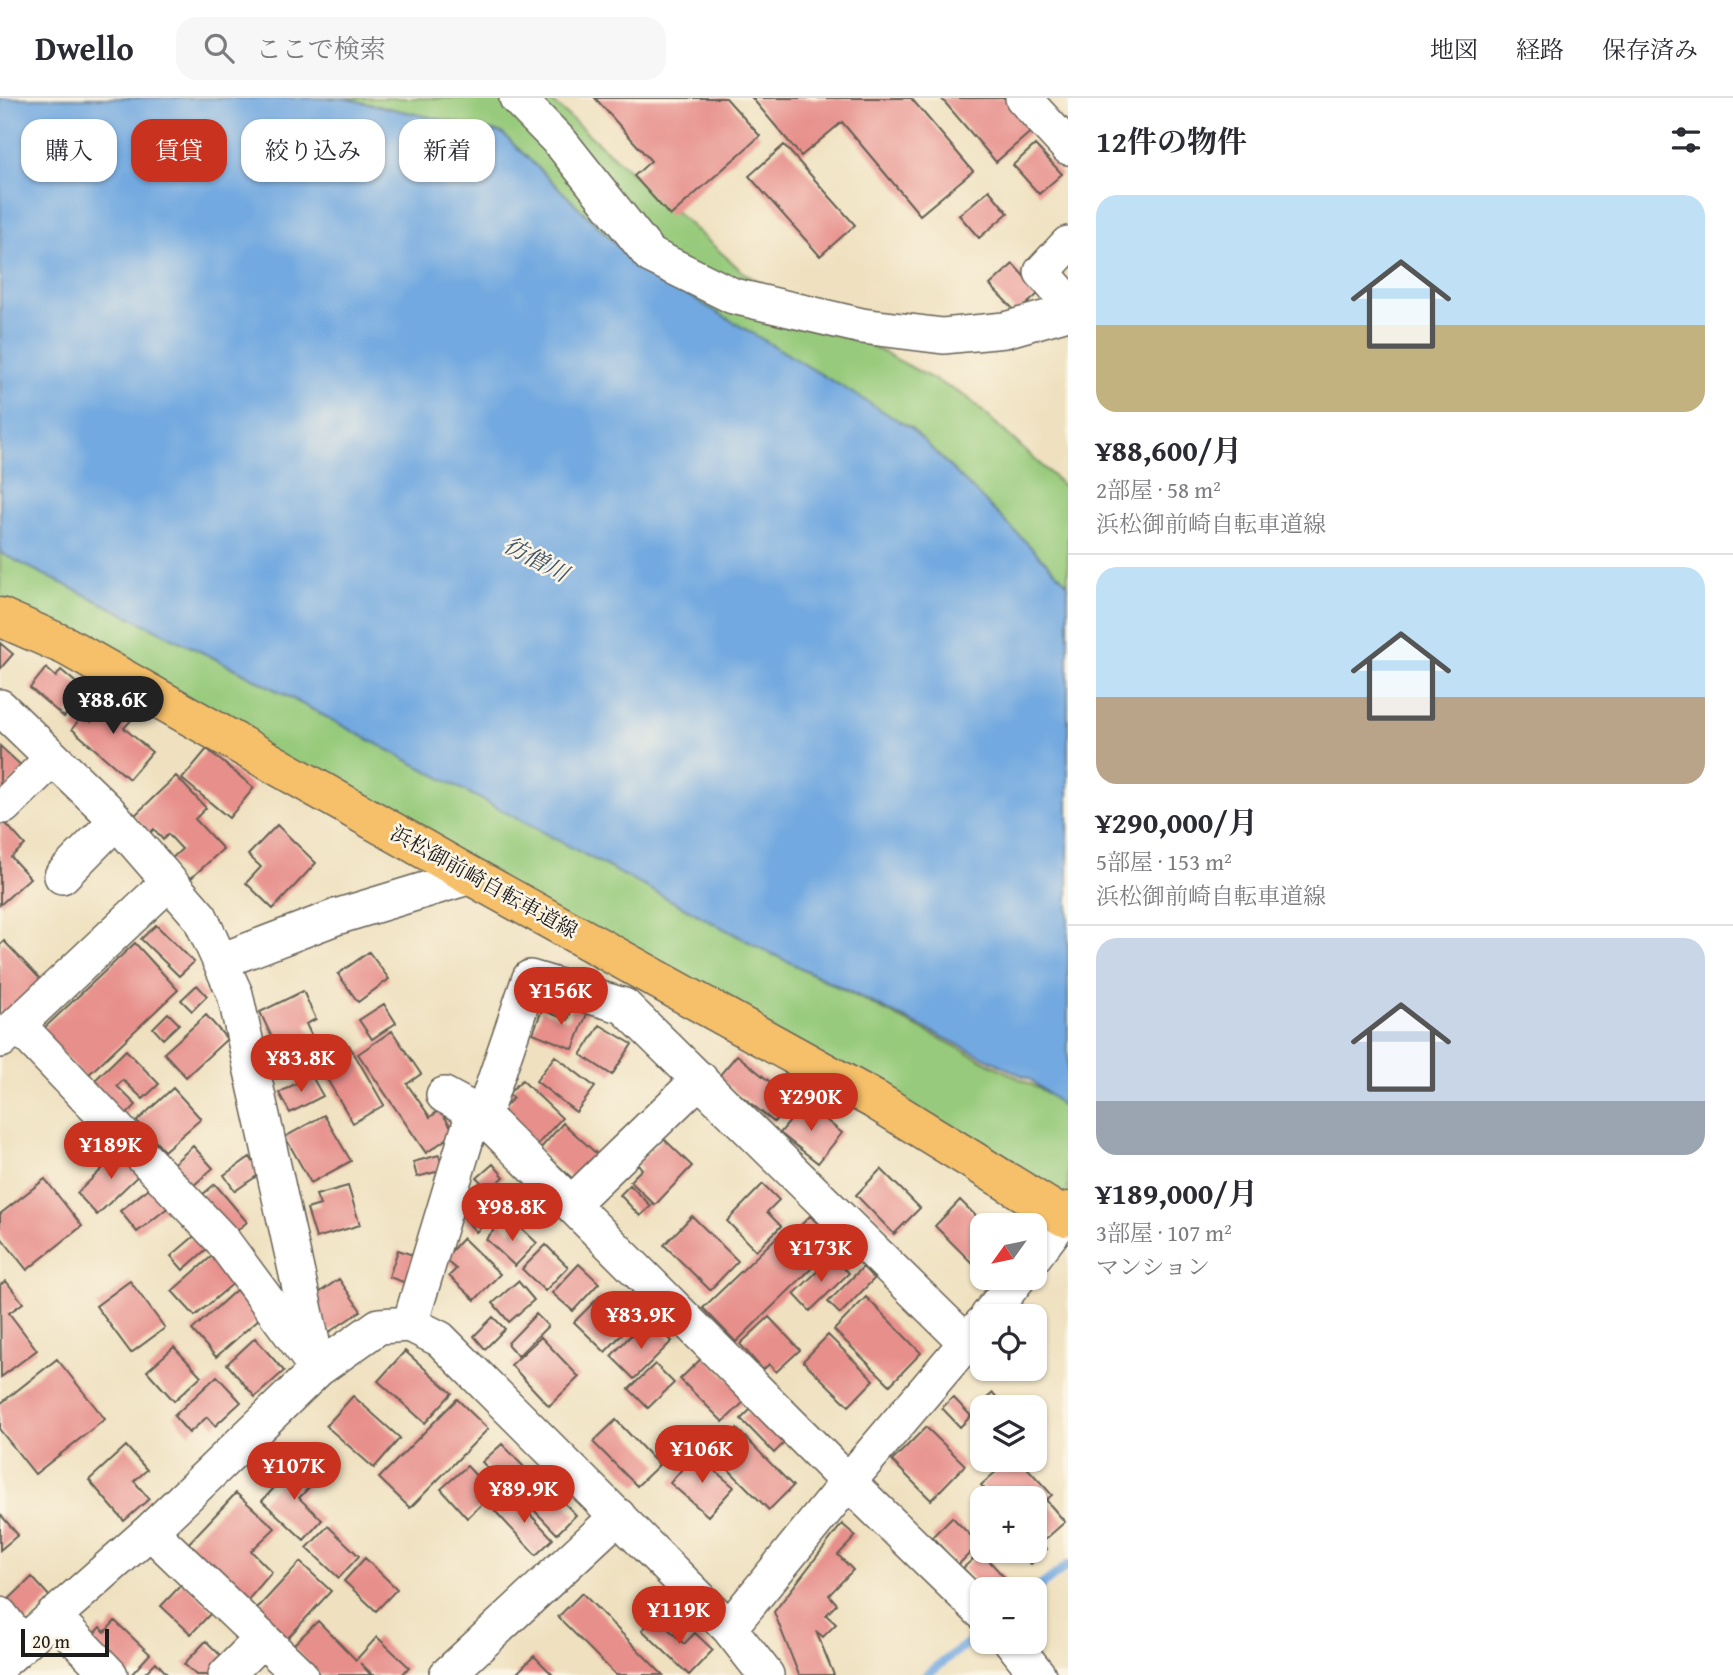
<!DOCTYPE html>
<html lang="ja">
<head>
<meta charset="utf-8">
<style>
	:root { --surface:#fff; --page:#f7f7f7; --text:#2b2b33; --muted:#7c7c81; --line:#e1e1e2; --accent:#c8321e }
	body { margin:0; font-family:"Gentium Book Plus","Noto Serif JP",serif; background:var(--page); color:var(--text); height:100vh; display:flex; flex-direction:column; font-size:26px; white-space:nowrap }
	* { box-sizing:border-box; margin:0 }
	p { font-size:23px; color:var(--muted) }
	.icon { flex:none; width:38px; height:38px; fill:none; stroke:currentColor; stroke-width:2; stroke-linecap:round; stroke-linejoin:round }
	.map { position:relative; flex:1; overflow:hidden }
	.panel { display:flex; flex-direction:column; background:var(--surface); width:665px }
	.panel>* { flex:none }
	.banner { position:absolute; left:21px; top:21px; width:665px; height:63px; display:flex; gap:14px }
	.needle { width:46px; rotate:237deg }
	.controls { position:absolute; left:970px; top:1115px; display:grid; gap:14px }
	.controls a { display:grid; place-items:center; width:77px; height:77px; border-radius:14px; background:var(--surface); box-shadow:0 2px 5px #0004; font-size:35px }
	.scale { position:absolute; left:21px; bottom:18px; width:88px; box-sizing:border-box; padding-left:7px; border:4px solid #1c1c1c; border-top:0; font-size:19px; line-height:24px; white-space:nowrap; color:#1c1c1c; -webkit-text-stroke:5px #fcf5e5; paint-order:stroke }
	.price { position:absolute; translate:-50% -60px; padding:0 16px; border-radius:24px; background:var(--accent); color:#fff; font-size:23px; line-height:46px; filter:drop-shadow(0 2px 4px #0008) }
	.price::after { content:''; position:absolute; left:50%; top:42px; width:21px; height:16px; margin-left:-10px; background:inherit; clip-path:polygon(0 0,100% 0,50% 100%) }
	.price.active { background:#222; color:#fff }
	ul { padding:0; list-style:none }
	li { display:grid; align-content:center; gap:14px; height:371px; padding:0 28px }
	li+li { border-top:2px solid var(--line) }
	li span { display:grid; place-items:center; height:217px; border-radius:21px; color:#555 }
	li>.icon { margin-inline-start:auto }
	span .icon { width:126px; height:126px; fill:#fffc; stroke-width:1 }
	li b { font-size:30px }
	h2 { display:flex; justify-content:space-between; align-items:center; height:84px; padding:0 28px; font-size:30px }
	.chip { padding:0 24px; border-radius:21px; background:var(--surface); box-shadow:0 2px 5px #0004; font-size:24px; line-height:63px }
	.chip.active { background:var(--accent); color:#fff }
	header { display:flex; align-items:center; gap:42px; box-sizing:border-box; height:98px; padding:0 35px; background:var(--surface); border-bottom:2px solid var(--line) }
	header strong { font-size:33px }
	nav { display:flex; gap:38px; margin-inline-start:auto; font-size:24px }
	.search { width:490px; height:63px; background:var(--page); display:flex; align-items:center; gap:18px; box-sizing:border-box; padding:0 24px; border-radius:21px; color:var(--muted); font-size:26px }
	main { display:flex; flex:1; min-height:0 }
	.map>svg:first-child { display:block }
</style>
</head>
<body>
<header>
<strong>Dwello</strong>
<div class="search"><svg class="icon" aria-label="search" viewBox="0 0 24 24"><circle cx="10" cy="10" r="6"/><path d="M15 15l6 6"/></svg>ここで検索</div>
<nav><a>地図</a><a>経路</a><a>保存済み</a></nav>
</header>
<main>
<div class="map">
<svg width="1068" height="1577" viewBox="0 0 1068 1577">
	<rect width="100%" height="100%" fill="#fcf5e5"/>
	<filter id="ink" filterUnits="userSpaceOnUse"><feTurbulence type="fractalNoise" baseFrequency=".0143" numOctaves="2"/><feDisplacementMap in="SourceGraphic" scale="14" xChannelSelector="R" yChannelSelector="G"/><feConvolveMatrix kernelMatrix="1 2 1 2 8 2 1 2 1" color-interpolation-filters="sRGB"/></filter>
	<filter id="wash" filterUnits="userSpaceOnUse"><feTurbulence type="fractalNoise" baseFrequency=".00686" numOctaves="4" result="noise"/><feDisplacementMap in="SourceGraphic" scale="28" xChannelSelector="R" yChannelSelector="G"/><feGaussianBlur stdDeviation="1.57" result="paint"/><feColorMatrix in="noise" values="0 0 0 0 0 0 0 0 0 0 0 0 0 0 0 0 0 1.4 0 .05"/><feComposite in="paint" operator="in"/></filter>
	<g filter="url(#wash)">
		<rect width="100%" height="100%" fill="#efe1c0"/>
		<!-- green -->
		<path fill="#97ca7b" stroke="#5a734c" stroke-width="2" d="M311 0H548L744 175 862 243 967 299 1068 392V493Z
			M0 443 810 875 1046 994 1068 1013V1139L966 1058 0 511Z"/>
		<!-- water -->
		<path fill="#72a9e0" stroke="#47627e" stroke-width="2" d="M0 0H343L502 35 638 167 911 330 1068 486V1012L1031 982 764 852 236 571 0 455Z"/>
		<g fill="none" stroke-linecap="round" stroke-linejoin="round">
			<!-- stream -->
			<path stroke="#72a9e0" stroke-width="9" d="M1034 1493 1068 1467
				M926 1577 982 1534"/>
		</g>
		<g id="blocks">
			<!-- building -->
			<path fill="#e78f8b" d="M595 0H726L760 38 670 118 634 78 651 63Z
				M752 0H911L973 73 920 117 842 24 801 58Z
				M941 0H1006L1034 31 996 64Z
				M784 47 855 127 820 158 749 78Z
				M1035 47 1062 76 1039 96 1013 67Z
				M989 92 1008 115 979 140 959 117Z
				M1013 166 1039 195 1017 215 990 187Z
				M0 545 13 556 0 571Z
				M46 570 56 579 61 572 86 593 64 619 30 590Z
				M104 592 134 619 124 630 152 654 129 681 72 631 83 617 91 624 100 614 91 606Z
				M0 648 25 671 0 697Z
				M207 651 254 690 229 720 182 681Z
				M176 678 206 710 195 721 223 751 189 782 170 762 182 751 168 736 163 742 154 731 150 735 134 718Z
				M0 719 25 747 11 759 30 780 0 807Z
				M277 727 316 765 273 811 246 785 261 769 248 757Z
				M156 827 194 864 179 878 141 841Z
				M4 843 43 884 0 925V847Z
				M135 845 178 892 85 980 41 933Z
				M369 854 389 881 358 904 338 876Z
				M197 887 207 898 192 913 181 902Z
				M303 893 316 921 306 926 318 951 285 967 260 914Z
				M384 906 396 925 372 941 359 922Z
				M573 907 588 913 573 951 533 935 542 912 568 922Z
				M168 915 179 926 163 941 153 930Z
				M206 917 227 941 186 979 164 955Z
				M600 927 632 946 612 977 581 957Z
				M392 933 421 976 407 986 430 1019 440 1012 455 1035 426 1055 358 956Z
				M349 947 384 1007 353 1025 321 971 330 966 327 960Z
				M126 952 159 986 143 1001 123 982 117 988 136 1007 121 1022 88 989Z
				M737 957 792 1002 774 1024 718 979Z
				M555 958 595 989 576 1014 536 983Z
				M311 977 323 998 290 1015 279 995Z
				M522 982 562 1020 536 1048 500 1014 513 1000 508 996Z
				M173 990 201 1021 164 1053 137 1023Z
				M805 1005 842 1035 818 1065 780 1035Z
				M324 1017 351 1063 311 1085 285 1039Z
				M563 1025 598 1057 575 1083 540 1051Z
				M663 1040 692 1068 655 1107 630 1083 642 1071 638 1066Z
				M193 1048 213 1070 193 1088 173 1066Z
				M125 1049 145 1071 97 1117 77 1095Z
				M439 1057 443 1072 417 1079 413 1064Z
				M250 1059 261 1075 235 1093 224 1077Z
				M493 1066 504 1079 496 1086 511 1103 476 1134 459 1114 472 1102 467 1097 481 1084 477 1080Z
				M881 1071 920 1110 894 1136 856 1097Z
				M45 1081 82 1128 27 1172 0 1138V1116Z
				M158 1083 175 1104 137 1134 120 1113Z
				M215 1086 247 1124 228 1141 195 1103Z
				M763 1086 779 1102 767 1114 781 1128 756 1153 727 1123Z
				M630 1087 651 1108 640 1118 620 1097Z
				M348 1088 360 1127 316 1140 307 1111 320 1107 316 1097Z
				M960 1102 985 1127H982V1171L980 1173 935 1128Z
				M692 1118 738 1163 710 1192 664 1147Z
				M810 1118 837 1144 817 1163 791 1137Z
				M501 1124 511 1133 517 1126 537 1145 515 1168 486 1141Z
				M198 1135 210 1148 183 1172 171 1158Z
				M781 1135 813 1169 736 1244 703 1210Z
				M463 1140 500 1176 475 1202 449 1178 456 1171 444 1161Z
				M546 1147 568 1169 545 1193 522 1171Z
				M398 1152 419 1159 409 1186 389 1179Z
				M212 1158 235 1184 195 1218 172 1193Z
				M832 1159 849 1175 810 1213 794 1196Z
				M579 1166 599 1185 573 1213 552 1195Z
				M863 1169 874 1181 840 1216 828 1204Z
				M339 1181 361 1213 329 1234 307 1203Z
				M6 1183 23 1205 9 1215 37 1252 1 1279 0 1187Z
				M130 1183 165 1230 131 1255 96 1208Z
				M518 1183 534 1202 509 1224 493 1205Z
				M236 1192 261 1219 216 1259 192 1232Z
				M600 1198 630 1228 605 1254 574 1224Z
				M866 1199 921 1255 890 1287 834 1232Z
				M536 1216 548 1228 518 1258 507 1246Z
				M493 1219 505 1231 485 1251 474 1238Z
				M769 1219 800 1252 776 1274 769 1266 763 1272 740 1246Z
				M657 1228 672 1243 634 1281 611 1258 637 1231 646 1240Z
				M828 1237 874 1282 849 1308 803 1263Z
				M541 1239 579 1279 549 1308 511 1267Z
				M255 1240 284 1273 255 1299 227 1266Z
				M174 1249 201 1278 174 1303 147 1273Z
				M405 1253 452 1295 425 1325 378 1283Z
				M705 1257 748 1300 723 1324 680 1281Z
				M57 1261 105 1321 35 1376 0 1332V1306Z
				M655 1266 674 1285 648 1310 629 1291Z
				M217 1278 241 1304 215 1328 207 1319 189 1335 174 1318Z
				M993 1295 1005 1309H982V1323L973 1312Z
				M353 1298 400 1340 374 1370 326 1328Z
				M953 1299 971 1318 960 1329 942 1310Z
				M457 1301 488 1331 410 1410 379 1380Z
				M756 1306 790 1339 774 1355 741 1321Z
				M616 1322 659 1367 637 1388 593 1344Z
				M926 1329 965 1367 931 1402 892 1363Z
				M737 1331 793 1388 769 1412 713 1356Z
				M502 1346 524 1369 505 1388 482 1364Z
				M126 1348 147 1372 134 1383 149 1401 124 1423 89 1382Z
				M695 1356 734 1389 708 1418 670 1385Z
				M1009 1362H1020L1052 1397 1046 1402 1065 1424 1041 1445 1047 1451 1031 1466 1018 1452H1034V1400H993L981 1387Z
				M297 1365 316 1382 299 1400 322 1422 304 1442 262 1403Z
				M467 1368 493 1396 467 1420 441 1391Z
				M530 1370 542 1382 524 1400 511 1388Z
				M550 1390 576 1417 557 1436 530 1408Z
				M236 1395 275 1430 251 1453 272 1474 247 1503 186 1448Z
				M512 1397 553 1441 536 1457 495 1413Z
				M0 1416 18 1437 0 1452Z
				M952 1419 979 1446 958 1467 932 1439Z
				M842 1426 856 1438 838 1457 853 1472 829 1497 837 1506 826 1517 836 1526 823 1539 816 1533 834 1577H799L774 1514Z
				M328 1428 359 1458 339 1480 307 1450Z
				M981 1454 1005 1480 994 1491H982L963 1470Z
				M365 1460 397 1491 376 1513 344 1483Z
				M300 1464 331 1493 284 1544 253 1515Z
				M32 1479 51 1500 24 1526 4 1506Z
				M184 1484 213 1513 191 1536 161 1508Z
				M582 1495 663 1577H616L558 1519Z
				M656 1519 684 1546 695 1535 713 1552 689 1577 642 1532Z
				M115 1523 150 1556 131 1577H126L88 1542 100 1529 105 1534Z
				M318 1523 356 1562 377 1539 409 1569 402 1577H373L360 1565 371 1577H320L292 1548Z
				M206 1543 225 1562 210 1577H196L184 1566Z
				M534 1558 553 1577H515Z
				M156 1564 168 1577H143Z"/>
		</g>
	</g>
	<g filter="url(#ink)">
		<use href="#blocks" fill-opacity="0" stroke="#666155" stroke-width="2"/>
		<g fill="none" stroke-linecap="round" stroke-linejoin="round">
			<!-- minor casing -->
			<g stroke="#666155" stroke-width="38">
				<path id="minor" d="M517 0 562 46 650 157 733 198 862 228 943 238 1005 232 1068 214
					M1023 0 1068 49
					M1068 146 1042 174 1068 204
					M0 609 107 712 200 819 235 896 318 1271
					M4 708 53 660
					M62 778 116 723
					M221 863 336 819 471 778
					M18 927 222 1142 310 1261
					M1 942 169 784
					M444 997 483 1018 848 1384 982 1514
					M483 1018 530 880 624 908 967 1245
					M571 1106 700 981
					M1034 1158 1064 1119
					M988 1218 1018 1180
					M410 1226 474 1014
					M150 1433 300 1577
					M0 1517 22 1546
					M53 1518 110 1577
					M729 1530 848 1384 982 1226
					M1012 1544 1038 1577
					M0 1566 150 1433 318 1271 379 1228 410 1226 440 1241 729 1530 766 1577
					M226 1577 262 1541
					M447 1577 618 1418"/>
			</g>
			<!-- major casing -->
			<g stroke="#666155" stroke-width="41">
				<path id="major" d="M0 519 66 548 471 778 875 1002 1064 1119 1068 1113"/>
			</g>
			<!-- minor -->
			<use href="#minor" stroke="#fff" stroke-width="35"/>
			<!-- major -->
			<use href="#major" stroke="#f6c06b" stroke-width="38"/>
		</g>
	</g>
	<g text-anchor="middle" stroke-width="5" stroke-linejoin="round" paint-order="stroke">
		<!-- street labels -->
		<g font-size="21" fill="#1c1c1c" stroke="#fcf5e5">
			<text transform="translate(484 784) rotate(29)" y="7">浜松御前崎自転車道線</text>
		</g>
		<!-- water labels -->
		<g font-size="23" font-style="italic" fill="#3e546a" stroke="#fcf5e5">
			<text transform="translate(536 461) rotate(28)" y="8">彷僧川</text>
		</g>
	</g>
</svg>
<div class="controls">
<a><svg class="needle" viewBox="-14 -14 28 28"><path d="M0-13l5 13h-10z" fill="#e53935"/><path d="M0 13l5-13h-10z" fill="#7c7c81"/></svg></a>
<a><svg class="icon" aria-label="locate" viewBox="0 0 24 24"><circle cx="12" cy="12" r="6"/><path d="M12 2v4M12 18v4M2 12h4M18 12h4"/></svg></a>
<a><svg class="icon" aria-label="layers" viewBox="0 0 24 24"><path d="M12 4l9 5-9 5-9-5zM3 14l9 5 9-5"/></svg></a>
<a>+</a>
<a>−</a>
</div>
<div class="scale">20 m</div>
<b class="price active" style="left:113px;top:638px">¥88.6K</b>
<b class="price" style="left:561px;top:929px">¥156K</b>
<b class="price" style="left:301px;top:996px">¥83.8K</b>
<b class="price" style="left:811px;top:1035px">¥290K</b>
<b class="price" style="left:111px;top:1083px">¥189K</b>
<b class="price" style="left:512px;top:1145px">¥98.8K</b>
<b class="price" style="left:821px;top:1186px">¥173K</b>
<b class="price" style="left:641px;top:1253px">¥83.9K</b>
<b class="price" style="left:702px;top:1387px">¥106K</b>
<b class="price" style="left:294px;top:1404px">¥107K</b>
<b class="price" style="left:524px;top:1427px">¥89.9K</b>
<b class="price" style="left:679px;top:1548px">¥119K</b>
<div class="banner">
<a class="chip">購入</a>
<a class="chip active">賃貸</a>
<a class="chip">絞り込み</a>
<a class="chip">新着</a>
</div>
</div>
<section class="panel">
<h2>12件の物件<svg class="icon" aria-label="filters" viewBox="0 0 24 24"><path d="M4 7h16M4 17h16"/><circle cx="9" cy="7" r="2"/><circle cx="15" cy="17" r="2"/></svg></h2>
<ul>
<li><span style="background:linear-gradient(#bfe0f5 60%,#c2b280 0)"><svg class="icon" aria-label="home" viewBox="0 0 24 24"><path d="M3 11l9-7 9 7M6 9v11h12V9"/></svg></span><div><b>¥88,600/月</b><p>2部屋 · 58 m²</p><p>浜松御前崎自転車道線</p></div></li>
<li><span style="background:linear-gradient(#bfe0f5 60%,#b9a48a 0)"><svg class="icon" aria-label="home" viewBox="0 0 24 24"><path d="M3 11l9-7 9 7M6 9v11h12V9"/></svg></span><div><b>¥290,000/月</b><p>5部屋 · 153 m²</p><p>浜松御前崎自転車道線</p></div></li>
<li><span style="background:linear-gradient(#c9d6e8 75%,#9aa5b1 0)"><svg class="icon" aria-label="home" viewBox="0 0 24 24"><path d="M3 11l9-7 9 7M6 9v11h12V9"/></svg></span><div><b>¥189,000/月</b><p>3部屋 · 107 m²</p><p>マンション</p></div></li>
</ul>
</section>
</main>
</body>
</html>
